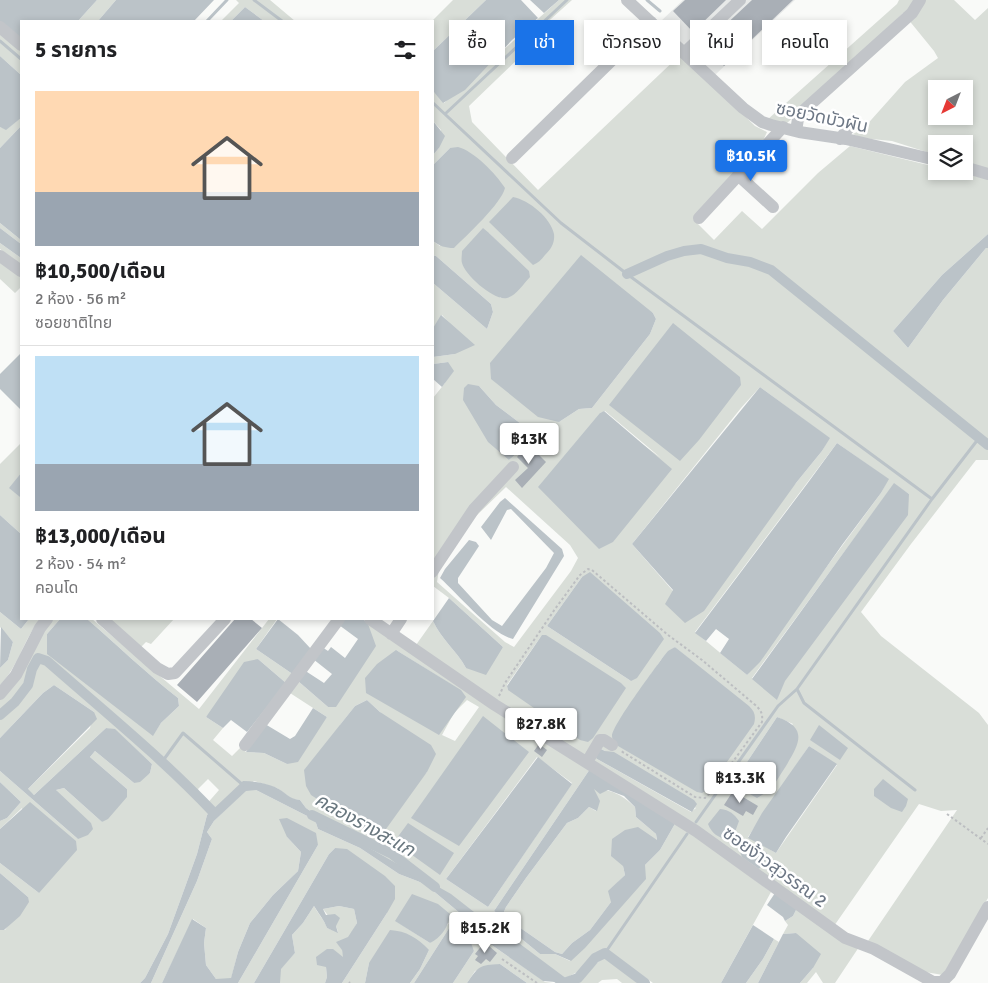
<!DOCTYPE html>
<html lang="th">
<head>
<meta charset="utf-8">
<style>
	:root { --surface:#fff; --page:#f2f2f2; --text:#202124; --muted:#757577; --line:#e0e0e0; --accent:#1a73e8 }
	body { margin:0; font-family:Signika,"Noto Sans Thai",sans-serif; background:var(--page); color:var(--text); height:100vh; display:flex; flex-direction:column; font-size:19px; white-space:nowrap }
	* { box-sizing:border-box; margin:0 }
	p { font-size:16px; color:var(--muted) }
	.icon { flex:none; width:28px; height:28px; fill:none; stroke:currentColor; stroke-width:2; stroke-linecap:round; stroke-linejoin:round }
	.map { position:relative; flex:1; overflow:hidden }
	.panel { position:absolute; left:20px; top:20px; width:414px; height:600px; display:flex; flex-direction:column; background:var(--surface); border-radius:0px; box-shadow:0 2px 8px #0003 }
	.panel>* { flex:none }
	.banner { position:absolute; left:449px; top:20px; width:464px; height:45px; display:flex; gap:10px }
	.needle { width:32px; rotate:222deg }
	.controls { position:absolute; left:928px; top:80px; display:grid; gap:10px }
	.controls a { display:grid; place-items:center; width:45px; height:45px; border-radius:0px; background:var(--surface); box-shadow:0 2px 8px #0003; font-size:25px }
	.price { position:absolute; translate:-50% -42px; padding:0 11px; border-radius:5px; background:#fff; color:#222; font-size:16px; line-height:32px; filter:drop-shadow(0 1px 2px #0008) }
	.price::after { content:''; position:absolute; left:50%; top:30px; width:15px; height:11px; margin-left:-8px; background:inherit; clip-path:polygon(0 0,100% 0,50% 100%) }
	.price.selected { background:var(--accent); color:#fff }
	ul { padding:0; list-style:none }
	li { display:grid; align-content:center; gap:10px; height:265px; padding:0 15px }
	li+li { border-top:1px solid var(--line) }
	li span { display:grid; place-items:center; height:155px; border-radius:0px; color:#555 }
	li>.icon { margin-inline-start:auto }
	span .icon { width:90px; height:90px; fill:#fffc; stroke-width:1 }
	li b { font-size:21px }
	h2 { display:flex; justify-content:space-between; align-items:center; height:60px; padding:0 15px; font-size:21px }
	.pill { padding:0 18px; border-radius:0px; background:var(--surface); box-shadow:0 2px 8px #0003; font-size:18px; line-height:45px }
	.pill.selected { background:var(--accent); color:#fff }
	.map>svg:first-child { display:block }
</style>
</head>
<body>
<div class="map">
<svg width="988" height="983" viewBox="0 0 988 983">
	<rect width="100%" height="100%" fill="#f9faf8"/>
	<!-- built -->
	<path fill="#e7e9e8" d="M683 0H795L715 75 659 23Z"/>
	<!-- green -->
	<path fill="#d9ded8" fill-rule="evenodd" d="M97 0H116L98 21H78Z
		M236 0H270L295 21H264L245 7 231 21H221L239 3Z
		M453 0H486L433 51 432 21Z
		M559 0H572L521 46 524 53 469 106 472 122 538 190 681 54 755 126 767 132 762 143 694 220 714 240 742 211 762 229 818 173 850 146 936 167V171H952L988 179V234L942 275 893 331 908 348 943 300 986 248H988V460H976L911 544 861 612 881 636 979 713 988 725V898L943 975 925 972 868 941 957 810 941 811 919 804 834 926 477 689 416 645 433 621C441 639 457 651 466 668L503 647 449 598 433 586V398L445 383 448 362 433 364V357L455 354 454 328 442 315 433 328 434 302 433 298V283L487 329 493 312 491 304 436 256 433 255V241L440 246 450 148 433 165V155L439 148 441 130 433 121V91L444 103ZM489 233 502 246 516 292 508 298H500ZM649 311 653 313 656 319 650 334 592 408 579 409 559 422ZM479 386 496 405 533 433 532 440 509 460ZM760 387 829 438 822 451 796 483 673 591 632 544 741 408ZM605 411 661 458 600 413ZM837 443 888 479 881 493 747 675 695 632ZM894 484 909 494 784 681 777 699 752 678ZM506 487 570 545 578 558 571 571 514 647 505 642 437 582 439 569 474 518ZM582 577 631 681 547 626ZM542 635 508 690 507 685ZM675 647 694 663 619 721 663 657ZM777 717 793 724 740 776 743 768ZM809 746 837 765 776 853 748 837ZM599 748 605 751 696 808 691 812 597 759Z
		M899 0H954L975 20 988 8V169L964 163V144H936V155L892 141 861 138 853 134 863 129 905 82 938 58 934 51 903 13 785 125 767 120 897 4ZM936 89H964V116H936Z
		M0 21 21 40V75L0 56Z
		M21 118V126L0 148V127L6 129Z
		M0 223 21 240V244L0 228Z
		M0 243 21 258V265L0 249Z
		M0 261 21 276V287L15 293 0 279Z
		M21 443V473L10 488 21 498V534L0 515V464Z
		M0 612 21 629 29 619H40C24 639 18 667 0 685V668L8 660 13 642 0 627Z
		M52 619H60L47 634 118 707 153 735 161 723 179 706 178 698C146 673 117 645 87 619H92L199 709 269 619H277L256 649 294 675 286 683 258 659 206 717 223 728 213 740 232 756 241 747 246 752 264 753 287 764 327 717 290 693 298 681 328 707 368 624 590 769 494 911 497 913 501 922 540 954H555L570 961 645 865 660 850 676 822 771 892 721 983H653L611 953 596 952 581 970 562 980 535 964 500 940 483 919 406 869 334 828 306 808 300 800 292 799 277 788 254 781 207 815 197 854 168 934 145 978 140 983H0V930H5L28 897 0 873V863L39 893 22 808 0 829V821L7 818 21 802 0 782V771L78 839 56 790 64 788 102 822 127 789 90 757 95 751 134 783 150 773 152 764 115 730 106 728 34 795 27 790 90 728 94 712 54 685 43 693 0 738V696ZM396 650 460 690 465 697 460 704ZM367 700 380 712 427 772 418 782 340 725 355 706ZM467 700 479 707 455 741 442 735 454 713ZM537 757 572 783 488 907 446 879ZM208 779 219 790 205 806 198 789Z
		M107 619H174L151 644 146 642 140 648Z
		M593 788C612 790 621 794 635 807L636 817 656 834 657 841 623 866 625 875 618 882 611 902 590 930 572 943 562 954 555 952 509 920 503 914 506 907 526 878 567 823 578 818 589 807 596 811Z
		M246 790H256L315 820 318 829 360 848 399 874 425 884 461 914 479 924 486 941 545 982 553 983H527L500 964 475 971 467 983H453L474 951 455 919 414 983H410L420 969 429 950 369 963 365 983H342L387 913 335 848 329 854 254 983H238L318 845 287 837 301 852 298 871 273 895 250 923 238 952 231 979H216L206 965 204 943 206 928 193 919 162 983H151L197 881 212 839 207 832 214 821ZM396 921 449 923 430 943Z
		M314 906C318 914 324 919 327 928L338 932 336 926 323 909 339 906 354 909 357 923 342 950 344 958 326 967 327 977 325 983H280V969L295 953 292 935 303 923Z
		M797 908 859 947 835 983H823L816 972 807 983H800L813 968 796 933 783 934 788 925 785 921 793 916Z
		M774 939 779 942 758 983H746L763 959Z
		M603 958 613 962 637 983H622L617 979 602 980 598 983H574Z"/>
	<!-- water -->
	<path fill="#bbc3c8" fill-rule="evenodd" d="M0 0H97L78 21H21V40L0 21Z
		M116 0H214L194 21H98Z
		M486 0H521L538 18 512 40 465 90 443 103 433 91V51Z
		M530 0H559L544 13Z
		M245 7 264 21H231Z
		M0 56 21 75V118L6 130 0 127Z
		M433 121 445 136 439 148 433 155Z
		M21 126V240L0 223V148Z
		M458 147C474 151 496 174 505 188 501 204 467 235 454 248 445 248 440 246 433 241V165L450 148Z
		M513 197C529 200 551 218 554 234 555 243 551 249 545 255 541 260 538 263 533 265L489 222Z
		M0 228 21 244V258L0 243Z
		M483 228 489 233 529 271 530 277C524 283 516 296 507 298 494 301 465 275 462 263 461 260 462 255 462 251Z
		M988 234V248H986L943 300 908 348 893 331 942 275Z
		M432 255 436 256 491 304 493 312 487 329 433 283Z
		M581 255 653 313 656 319 650 334 592 408 579 409 559 422 538 417 491 379 490 363Z
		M441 315 475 345 455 354 433 357V328Z
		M673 323 740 377 741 385 699 440 680 461 609 405Z
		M21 353V410L0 389V374Z
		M448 362 454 371 442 387 433 379V364Z
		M468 384 479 386 496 405 533 433 532 440 509 460 488 442 463 400 464 388Z
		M760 387 830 438 822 451 796 483 704 611 685 623 665 604 673 590 632 544Z
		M604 411 672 469 613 542 599 549 538 487 600 413Z
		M837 443 889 479 881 493 842 545 760 662 747 675 720 653 729 639 716 629 706 641 695 633 807 484Z
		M21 473V498L9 488Z
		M894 483 909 494 908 515 785 681 777 700 752 679Z
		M505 498 562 549 564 556 513 639C491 634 458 594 440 578L445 569 469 540 476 542 479 546 458 578V583L492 620 502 626 546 568 554 553 511 509 507 510 491 540 481 527 500 502Z
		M0 515 21 534V619H29L21 629 0 612Z
		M590 572 660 633 664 639 637 678 631 681 547 626 582 577Z
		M449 598 503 647 486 675 466 668C457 651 441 639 433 621Z
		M60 619H87C117 645 146 673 178 698L179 706 161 723 153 736 47 654V634Z
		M278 619 298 635 311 649 294 675 256 649Z
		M343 619H363L368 624 376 646 336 707H328L298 681 304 670 324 683 332 674 313 659 322 647 328 651 331 647 345 658 358 639 339 625Z
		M1 627 13 642 8 660 0 668Z
		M542 635H546L621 683 626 688 593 738 588 742 580 740 508 690 507 686Z
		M675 647 749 706C755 712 756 716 754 724L707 790 702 793 697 792 618 746C616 743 612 740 612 736 613 724 654 670 663 657L668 651Z
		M396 650 461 690 466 697 439 735 366 693 365 678 377 664Z
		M258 659 286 683 247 732 231 720 223 728 206 717 244 662Z
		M54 685 94 712 97 719 28 789 34 795 106 728 115 729 152 764 150 773 140 782 134 783 95 751 90 757 127 789V797L108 819 102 822 64 788 56 790 91 823 93 829 88 835 78 839 0 771V738L43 693Z
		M367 700 380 712 431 745 436 754 427 772 381 836 371 834 311 795 306 786 304 770 355 706Z
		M313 708 327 717 298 762 287 764 264 753 246 752 265 724 290 739 295 736Z
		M483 716 529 752 459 846 411 818Z
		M777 717C809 728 799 744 786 766 776 781 774 789 757 798L748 793 740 784V776L743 768Z
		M819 725 848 748 840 760 810 740Z
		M809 746 837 764 786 837 776 853 748 838 762 813Z
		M599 748 605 751 614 752 694 800 697 804 692 812 597 759 594 754Z
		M538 757 572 784 488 907 446 879Z
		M590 769 676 822 660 850 645 865 646 879 585 948 571 961 555 954H540L501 922 497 913 494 911ZM594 789 600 794 608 790 624 796 635 807 636 817 656 834 657 840 638 827 625 830 612 839 611 856 623 866 625 875 608 891 611 902 590 930 572 943 562 954 555 952 509 920 503 914 506 907 526 878 567 823 578 818 589 807 597 811 600 801Z
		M883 779 908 799 906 806 902 812 891 808 874 796V789Z
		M243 781C254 781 265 783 275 787 286 792 288 799 300 800L306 808 334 828 451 894 483 919 500 940 535 964 568 983 543 981 486 941 479 924 461 914 425 884 399 874 360 848 318 829 315 820 256 790 246 791 214 821 207 832 212 839 197 881 151 983H140L145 978 168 934 197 854 207 815Z
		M0 782 21 802 7 818 0 821Z
		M30 802 76 841 77 850 39 893 0 863V829Z
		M720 809C730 810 734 814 739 821L735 832 728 840C718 837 712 834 708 824Z
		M287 818 316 833 318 845 238 983H162L192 919 206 928 204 943 206 965 216 979 231 978 238 952 250 923 273 895 298 871 301 852 287 837 279 819Z
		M408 823 454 853 440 875 394 842Z
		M749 841 767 853 766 860 759 869 742 857 740 852 744 845Z
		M335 848 347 849 385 876 395 886V899L387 913 342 983H325L327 977 326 967 317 965 316 957 327 949H333L343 957 342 950 336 942 348 937 357 923 354 909 339 906 323 909 326 915 335 914 340 918 336 926 338 933 327 928C324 920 319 914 314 906L303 923 292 935 295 953 281 969 280 983H254L329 854Z
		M0 873 28 897 29 902 20 916 4 930H0Z
		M775 893 797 908 793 916 785 921 783 917 767 905Z
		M412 894 438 904 450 914C449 926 441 938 430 943L395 921Z
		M455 919 465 927 474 951 453 983H414Z
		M753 925 774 939 763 959 746 983H721Z
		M390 930C406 931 418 938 429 950L420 969 410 983H365L369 963Z
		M796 933 821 954 813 968 800 983H758L783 934Z
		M500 964 527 983H467C479 966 479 965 500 964Z"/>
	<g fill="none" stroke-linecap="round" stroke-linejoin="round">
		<!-- stream -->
		<path stroke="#bbc3c8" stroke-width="3" d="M254 0 282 21
			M647 0 660 11
			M207 21 227 0
			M0 41 21 59
			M432 102 561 223 627 274 932 499
			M445 114 567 0
			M162 762 183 733 243 785
			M915 790 804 703 797 689 932 499 979 438
			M696 822 778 706 797 689
			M605 953 687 834"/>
		<!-- canal -->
		<path stroke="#bbc3c8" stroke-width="10" d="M627 274 667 256 684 251 701 249 727 258 750 262 771 270 988 445
			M0 715 15 702 28 685 32 669 38 658 47 661C104 711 162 758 214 813
			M312 815 392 854 435 887
			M477 918 564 983 578 978 595 958 605 953 645 983"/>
	</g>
	<!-- building -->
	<path fill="#a9afb6" d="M685 0H726L693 32 673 11Z
		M752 0H793L724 66 704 45Z
		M528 444 546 462 522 488 515 480 528 468 517 457Z
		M235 619H251L262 628 197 702 177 685Z
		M539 744 547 750 542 757 534 751Z
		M733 791 758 806 753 815 746 811 743 816 724 805Z
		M483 944 487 948 489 946 497 953 490 962 486 959 481 964 475 960 478 956 475 954Z"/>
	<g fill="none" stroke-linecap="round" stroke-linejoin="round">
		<!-- path -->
		<path stroke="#bcbec1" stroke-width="2" stroke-dasharray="2.5 2.5" stroke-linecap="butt" d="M499 696 505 683 555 609 580 575 588 569 592 570 668 635 702 660 754 704C761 710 763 713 762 722L709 794 705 798 695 797 621 751
			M947 814 988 844
			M981 838 988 828
			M502 959 537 983
			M349 982 350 983"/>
		<!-- minor -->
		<path stroke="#c2c5c9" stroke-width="12" d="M627 0 743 108 762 122 771 125 799 132 846 139 936 160
			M0 27 21 45
			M684 53 740 0
			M796 131 798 119 803 111 912 13 920 0
			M840 139 854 121
			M512 158 651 22
			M964 167 988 174
			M738 175 773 207
			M699 218 783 127
			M0 256 21 271
			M432 572 474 509 513 467
			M102 619 157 668 168 674 175 673 225 619
			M370 619 495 705 696 831 845 938 874 949 933 982H942L950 974 988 907
			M391 634 401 619
			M0 694 16 675 40 628 47 619
			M245 745 339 619
			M587 762 600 740H604L612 745"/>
	</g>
	<g text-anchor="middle" stroke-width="5" stroke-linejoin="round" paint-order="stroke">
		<!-- street labels -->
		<g font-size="18" fill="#6d7785" stroke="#fff">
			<text transform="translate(822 117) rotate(12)" y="6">ซอยวัดบัวผัน</text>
			<text transform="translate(775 867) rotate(36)" y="6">ซอยง้าวสุวรรณ 2</text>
		</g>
		<!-- water labels -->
		<g font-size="19" font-style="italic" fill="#69777f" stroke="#fff">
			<text transform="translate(365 824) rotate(29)" y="7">คลองรางสะแก</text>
		</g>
	</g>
</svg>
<div class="controls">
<a><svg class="needle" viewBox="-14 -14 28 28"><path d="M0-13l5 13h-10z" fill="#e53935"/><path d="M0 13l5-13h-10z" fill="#757577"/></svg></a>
<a><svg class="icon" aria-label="layers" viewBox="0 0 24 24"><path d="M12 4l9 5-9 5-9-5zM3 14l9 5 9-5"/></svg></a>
</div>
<b class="price selected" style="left:751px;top:182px">฿10.5K</b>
<b class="price" style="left:529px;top:465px">฿13K</b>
<b class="price" style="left:541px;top:750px">฿27.8K</b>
<b class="price" style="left:740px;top:804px">฿13.3K</b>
<b class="price" style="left:485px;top:954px">฿15.2K</b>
<div class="banner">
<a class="pill">ซื้อ</a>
<a class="pill selected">เช่า</a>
<a class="pill">ตัวกรอง</a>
<a class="pill">ใหม่</a>
<a class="pill">คอนโด</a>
</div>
<section class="panel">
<h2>5 รายการ<svg class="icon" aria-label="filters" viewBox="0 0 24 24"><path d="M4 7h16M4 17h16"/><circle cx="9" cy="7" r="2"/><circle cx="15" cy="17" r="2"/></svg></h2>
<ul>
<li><span style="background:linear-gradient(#ffd9b3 65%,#9aa5b1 0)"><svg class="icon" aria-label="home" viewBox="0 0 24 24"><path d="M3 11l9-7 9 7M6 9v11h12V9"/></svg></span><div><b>฿10,500/เดือน</b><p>2 ห้อง · 56 m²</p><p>ซอยชาติไทย</p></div></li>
<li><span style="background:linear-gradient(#bfe0f5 70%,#9aa5b1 0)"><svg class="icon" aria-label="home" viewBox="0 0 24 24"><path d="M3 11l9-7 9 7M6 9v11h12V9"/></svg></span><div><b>฿13,000/เดือน</b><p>2 ห้อง · 54 m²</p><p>คอนโด</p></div></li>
</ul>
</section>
</div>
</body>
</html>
